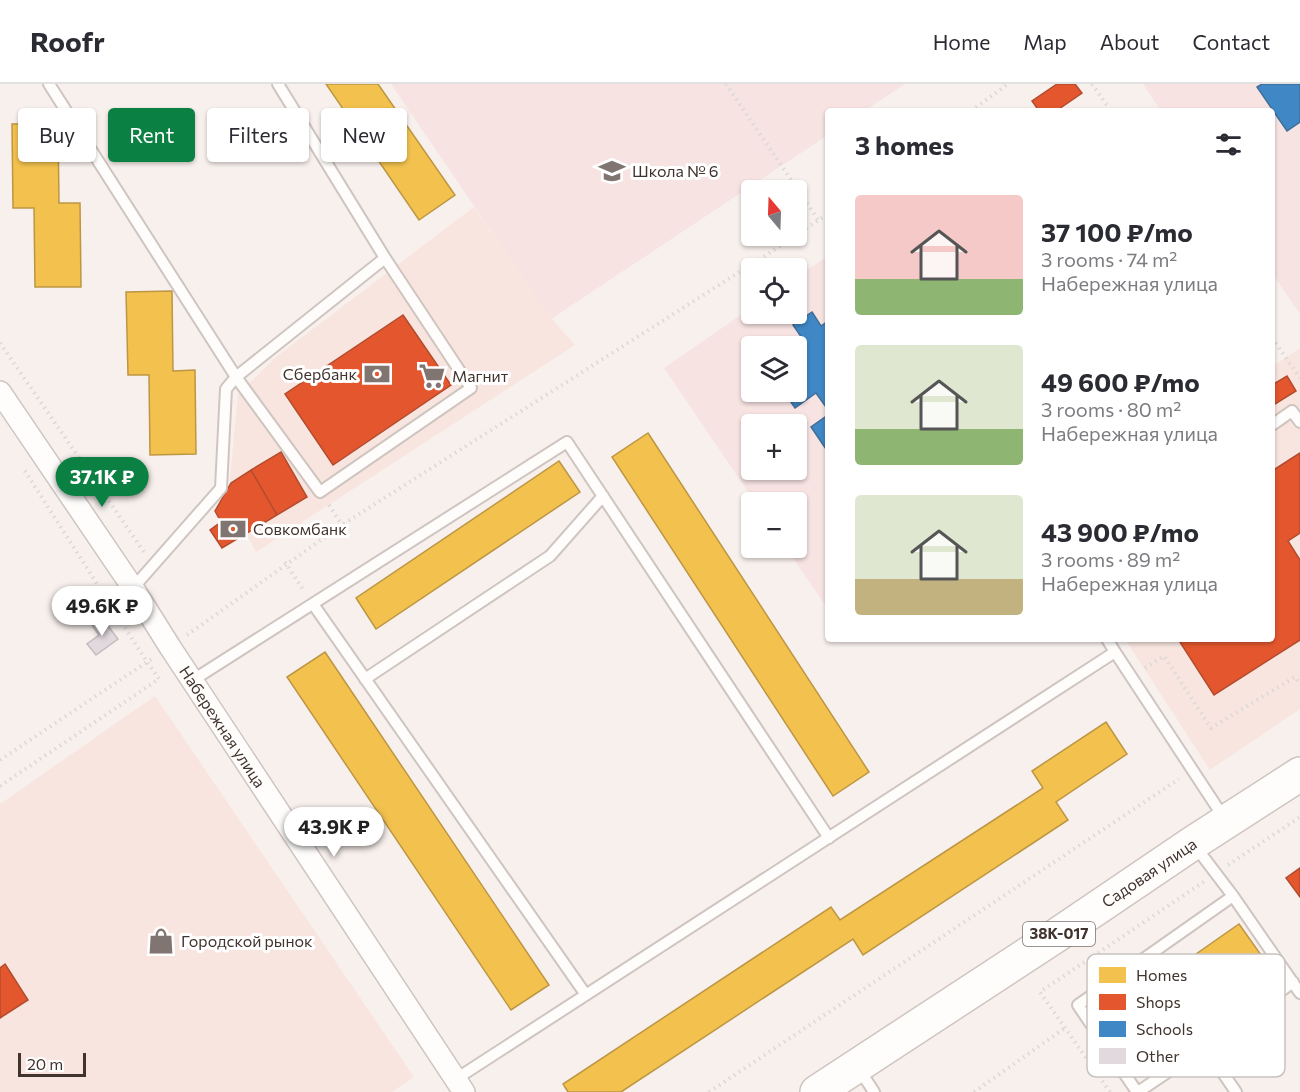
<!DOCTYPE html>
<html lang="en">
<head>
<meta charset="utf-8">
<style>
	:root { --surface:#fff; --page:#f7f7f7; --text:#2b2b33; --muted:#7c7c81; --line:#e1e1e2; --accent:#0b8043 }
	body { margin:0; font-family:Commissioner,sans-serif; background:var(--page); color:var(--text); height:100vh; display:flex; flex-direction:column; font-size:22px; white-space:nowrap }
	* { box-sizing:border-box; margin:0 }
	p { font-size:20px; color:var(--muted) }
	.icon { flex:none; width:33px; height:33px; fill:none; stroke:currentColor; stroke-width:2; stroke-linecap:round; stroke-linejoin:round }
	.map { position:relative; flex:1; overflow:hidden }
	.details { position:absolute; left:825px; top:24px; width:450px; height:534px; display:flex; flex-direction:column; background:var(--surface); border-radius:6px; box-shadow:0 2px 4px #0004 }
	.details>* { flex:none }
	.top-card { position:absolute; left:18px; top:24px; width:570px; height:54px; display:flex; gap:12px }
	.needle { width:39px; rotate:341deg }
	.tools { position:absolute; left:741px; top:96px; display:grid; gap:12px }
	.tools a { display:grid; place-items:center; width:66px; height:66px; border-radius:6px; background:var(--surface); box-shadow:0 2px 4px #0004; font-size:30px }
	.scale { position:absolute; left:18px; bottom:15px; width:68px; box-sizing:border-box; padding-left:6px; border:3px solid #41332e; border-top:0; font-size:16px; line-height:21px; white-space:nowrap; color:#41332e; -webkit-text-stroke:4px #fff; paint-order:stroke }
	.price { position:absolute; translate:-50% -51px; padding:0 14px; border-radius:21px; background:#fff; color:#222; font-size:20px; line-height:39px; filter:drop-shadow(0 2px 3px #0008) }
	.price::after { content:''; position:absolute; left:50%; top:36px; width:18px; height:14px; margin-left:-9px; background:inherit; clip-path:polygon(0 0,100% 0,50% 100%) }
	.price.selected { background:var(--accent); color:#fff }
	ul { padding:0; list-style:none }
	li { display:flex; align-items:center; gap:18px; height:150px; padding:0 30px }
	li span { display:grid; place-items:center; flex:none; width:168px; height:120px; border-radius:6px; color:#555 }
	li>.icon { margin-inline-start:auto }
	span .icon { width:72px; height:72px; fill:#fffc; stroke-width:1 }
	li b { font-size:26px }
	h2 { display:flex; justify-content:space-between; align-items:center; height:72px; padding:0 30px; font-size:26px }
	.tag { padding:0 21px; border-radius:6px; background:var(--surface); box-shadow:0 2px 4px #0004; font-size:21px; line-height:54px }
	.tag.selected { background:var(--accent); color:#fff }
	header { display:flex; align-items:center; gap:36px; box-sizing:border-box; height:84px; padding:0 30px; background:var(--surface); border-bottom:2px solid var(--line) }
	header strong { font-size:28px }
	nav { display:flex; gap:33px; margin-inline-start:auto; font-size:21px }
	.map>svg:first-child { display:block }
</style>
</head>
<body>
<header>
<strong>Roofr</strong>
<nav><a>Home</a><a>Map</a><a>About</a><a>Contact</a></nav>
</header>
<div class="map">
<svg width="1300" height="1008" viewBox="0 0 1300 1008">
	<rect width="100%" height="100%" fill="#f8f0ed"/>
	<!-- built -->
	<path fill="#f8e5df" d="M474 123 551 234 575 261 256 468 228 416 238 310 276 273Z
		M1300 264V625L1210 686 1125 555H1272V283Z
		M155 612 414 993 392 1008H0V720Z"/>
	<!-- education -->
	<path fill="#f6e3e2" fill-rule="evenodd" d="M391 0H905L864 27H828V51L551 235Z
		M1143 0H1300V230L1272 189V27H1161Z
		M828 172V525L786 464H796V418H755L664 284 751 224 752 230H796L797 193ZM752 262H796V308H752ZM752 340H796V386H752Z"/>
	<!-- homes -->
	<path fill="#f2c14e" stroke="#bd9644" stroke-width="1.5" d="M326 0H378L455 111 419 136Z
		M58 39 59 119H80L81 203H35L34 124H13L12 40Z
		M172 207 173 287 195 286 196 370 150 371 149 291H128L126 208Z
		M648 349 869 688 833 712 612 373Z
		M559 377 580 408 376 545 356 514Z
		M325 568 549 901 511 926 287 593Z
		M1106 638 1127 670 1056 718 1068 736 863 871 853 855 621 1008H568L563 1000 831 823 840 836 1043 704 1032 687Z
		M1239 840 1266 878 1132 970 1106 933Z"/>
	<!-- shops -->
	<path fill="#e4572e" stroke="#b34c2e" stroke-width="1.5" d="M1057 0H1075L1082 9 1056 27H1039L1032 17Z
		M403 231 451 301 333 381 285 310Z
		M1287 292 1296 307 1272 322V301Z
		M281 368 307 413 277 431 251 386Z
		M1300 369V449L1288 457 1300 476V556L1214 611 1178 555H1272V387Z
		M251 386 277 431 222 464 210 446 221 438 215 427 231 399Z
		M1300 784V813L1286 794Z
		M5 880 28 916 0 934V884Z"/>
	<!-- schools -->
	<path fill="#3f88c5" stroke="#406e98" stroke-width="1.5" d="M1262 0H1300V38L1287 47 1257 3Z
		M812 228 821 242 828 237V326L816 309 795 324 784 308H796V262H790L802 254 793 241Z
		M828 331V368L811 343Z"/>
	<!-- building -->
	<path fill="#e2d9de" stroke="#c4bdc0" stroke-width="1.5" d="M102 534 118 555 96 571 87 560 99 551 92 541Z"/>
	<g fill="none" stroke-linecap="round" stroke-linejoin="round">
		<!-- lane casing -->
		<g stroke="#cfc5c0" stroke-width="14">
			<path id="lane" d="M49 0 236 293 226 305 221 404 133 504
				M278 0 385 174
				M385 174 471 304 320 408 236 293Z
				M1272 341 1292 327 1300 338
				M313 520 586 911
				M1107 555 1115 568
				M365 595 550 472 603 412
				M193 596 567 358 829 754
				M1195 762 1233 812 1300 909
				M1205 963 1236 1008
				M859 985 874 1008
				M456 995 1115 568 1224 734
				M1137 1008 1078 921 1233 812
				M1138 1008 1205 963 1293 898"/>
		</g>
		<!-- street casing -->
		<g stroke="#cfc5c0" stroke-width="24">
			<g id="street">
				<path id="s1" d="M0 308 133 504 170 563 464 1008"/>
			</g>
		</g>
		<!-- primary casing -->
		<g stroke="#cfc5c0" stroke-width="36">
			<g id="primary">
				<path id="s2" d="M817 1008 1057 851 1193 759 1300 690"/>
			</g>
		</g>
		<!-- path -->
		<path stroke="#dbd8d8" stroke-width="4" stroke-dasharray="1.5 4.5" stroke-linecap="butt" d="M726 0 819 137
			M1092 0 1111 27
			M971 27 1008 0
			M796 151 828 130
			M1272 254 1300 294
			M0 259 144 468
			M329 421 342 441
			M285 478 304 507
			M187 551 342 441 796 152
			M1145 584 1164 572 1211 644 1295 593 1300 600
			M0 676 147 578 23 384
			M0 702 159 595 147 578 154 574
			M1228 781 1300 733
			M709 1008 1179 695
			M974 1008 1065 944
			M1110 1008 1040 908 1205 797"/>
		<!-- lane -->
		<use href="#lane" stroke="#fefdfc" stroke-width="10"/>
		<!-- street -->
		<use href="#street" stroke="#fefdfc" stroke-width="21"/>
		<!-- primary -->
		<use href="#primary" stroke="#fefdfc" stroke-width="33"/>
	</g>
	<!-- icons -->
	<defs>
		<g id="school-bare" transform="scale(2.07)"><path d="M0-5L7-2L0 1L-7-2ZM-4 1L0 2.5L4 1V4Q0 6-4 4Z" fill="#817571" stroke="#fff" stroke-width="2.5" paint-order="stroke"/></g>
		<g id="bank-bare" transform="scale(2.07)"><path d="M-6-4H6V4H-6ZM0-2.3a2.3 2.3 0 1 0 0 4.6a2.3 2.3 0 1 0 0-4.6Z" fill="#817571" stroke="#fff" stroke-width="2.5" paint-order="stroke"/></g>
		<g id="supermarket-bare" transform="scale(2.07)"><path d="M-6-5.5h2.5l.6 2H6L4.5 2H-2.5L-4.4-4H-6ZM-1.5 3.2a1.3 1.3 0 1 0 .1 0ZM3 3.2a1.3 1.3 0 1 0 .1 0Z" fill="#817571" stroke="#fff" stroke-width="2.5" paint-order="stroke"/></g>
		<g id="shop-bare" transform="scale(2.07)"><path d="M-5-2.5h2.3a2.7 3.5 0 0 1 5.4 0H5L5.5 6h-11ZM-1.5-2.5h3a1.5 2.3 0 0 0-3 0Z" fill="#817571" stroke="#fff" stroke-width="2.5" paint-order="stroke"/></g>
	</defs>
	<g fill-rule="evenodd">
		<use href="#school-bare" x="612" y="87"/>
		<use href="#bank-bare" x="377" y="290"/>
		<use href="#supermarket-bare" x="432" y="292"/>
		<use href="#bank-bare" x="233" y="445"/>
		<use href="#shop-bare" x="161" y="857"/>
	</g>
	<g text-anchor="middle" stroke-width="6" stroke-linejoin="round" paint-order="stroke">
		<!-- shield labels -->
		<rect fill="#fff" stroke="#7a706d" stroke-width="1.5" x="1023" y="838" width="72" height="24" rx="4.5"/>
		<g font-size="15" font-weight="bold" fill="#41332e">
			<text x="1059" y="855">38К-017</text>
		</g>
		<!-- poi labels -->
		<g font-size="16" fill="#41332e" stroke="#fff" text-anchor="start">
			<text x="632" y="93">Школа № 6</text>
			<text x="357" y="296" text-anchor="end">Сбербанк</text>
			<text x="452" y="298">Магнит</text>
			<text x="253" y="451">Совкомбанк</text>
			<text x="181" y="863">Городской рынок</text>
		</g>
		<!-- street labels -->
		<g font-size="16" fill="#41332e" stroke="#fff">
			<text dy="6" stroke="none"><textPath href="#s1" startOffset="402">Набережная улица</textPath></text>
			<text dy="6" stroke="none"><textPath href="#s2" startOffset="398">Садовая улица</textPath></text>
		</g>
	</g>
	<!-- legend -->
	<rect x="1087" y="870" width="198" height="123" rx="9" fill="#fff" stroke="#c6c2c0" stroke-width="1.5"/>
	<rect x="1099" y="883" width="27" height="16" fill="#f2c14e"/>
	<rect x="1099" y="910" width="27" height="16" fill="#e4572e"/>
	<rect x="1099" y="937" width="27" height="16" fill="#3f88c5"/>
	<rect x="1099" y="964" width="27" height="16" fill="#e2d9de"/>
	<g font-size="16" fill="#41332e">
		<text x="1136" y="897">Homes</text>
		<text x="1136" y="924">Shops</text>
		<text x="1136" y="951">Schools</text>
		<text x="1136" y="978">Other</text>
	</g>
</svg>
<div class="tools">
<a><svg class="needle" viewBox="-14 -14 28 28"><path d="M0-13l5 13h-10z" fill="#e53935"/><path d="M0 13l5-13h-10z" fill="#7c7c81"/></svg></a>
<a><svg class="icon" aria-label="locate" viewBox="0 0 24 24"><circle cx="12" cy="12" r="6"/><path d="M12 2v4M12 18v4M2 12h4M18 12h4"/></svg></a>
<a><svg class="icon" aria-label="layers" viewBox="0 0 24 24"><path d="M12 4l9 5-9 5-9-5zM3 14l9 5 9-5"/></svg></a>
<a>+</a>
<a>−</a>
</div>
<div class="scale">20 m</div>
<b class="price selected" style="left:102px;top:424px">37.1K ₽</b>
<b class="price" style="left:102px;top:553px">49.6K ₽</b>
<b class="price" style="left:334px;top:774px">43.9K ₽</b>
<div class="top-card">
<a class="tag">Buy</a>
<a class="tag selected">Rent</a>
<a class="tag">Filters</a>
<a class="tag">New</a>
</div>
<section class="details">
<h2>3 homes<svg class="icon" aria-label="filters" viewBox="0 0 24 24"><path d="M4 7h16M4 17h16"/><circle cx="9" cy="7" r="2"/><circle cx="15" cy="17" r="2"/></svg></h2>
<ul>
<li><span style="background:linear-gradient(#f6c9c9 70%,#8fb573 0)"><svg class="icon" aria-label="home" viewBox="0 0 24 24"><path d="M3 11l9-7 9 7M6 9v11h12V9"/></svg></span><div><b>37 100 ₽/mo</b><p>3 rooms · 74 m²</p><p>Набережная улица</p></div></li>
<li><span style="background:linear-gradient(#dfe7d0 70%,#8fb573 0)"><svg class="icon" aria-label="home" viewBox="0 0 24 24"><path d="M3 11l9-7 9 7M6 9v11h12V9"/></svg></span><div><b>49 600 ₽/mo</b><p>3 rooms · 80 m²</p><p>Набережная улица</p></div></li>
<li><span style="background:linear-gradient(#dfe7d0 70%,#c2b280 0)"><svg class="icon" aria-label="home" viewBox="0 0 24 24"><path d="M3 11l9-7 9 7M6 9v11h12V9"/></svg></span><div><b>43 900 ₽/mo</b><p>3 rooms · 89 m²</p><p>Набережная улица</p></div></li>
</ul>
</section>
</div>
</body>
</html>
